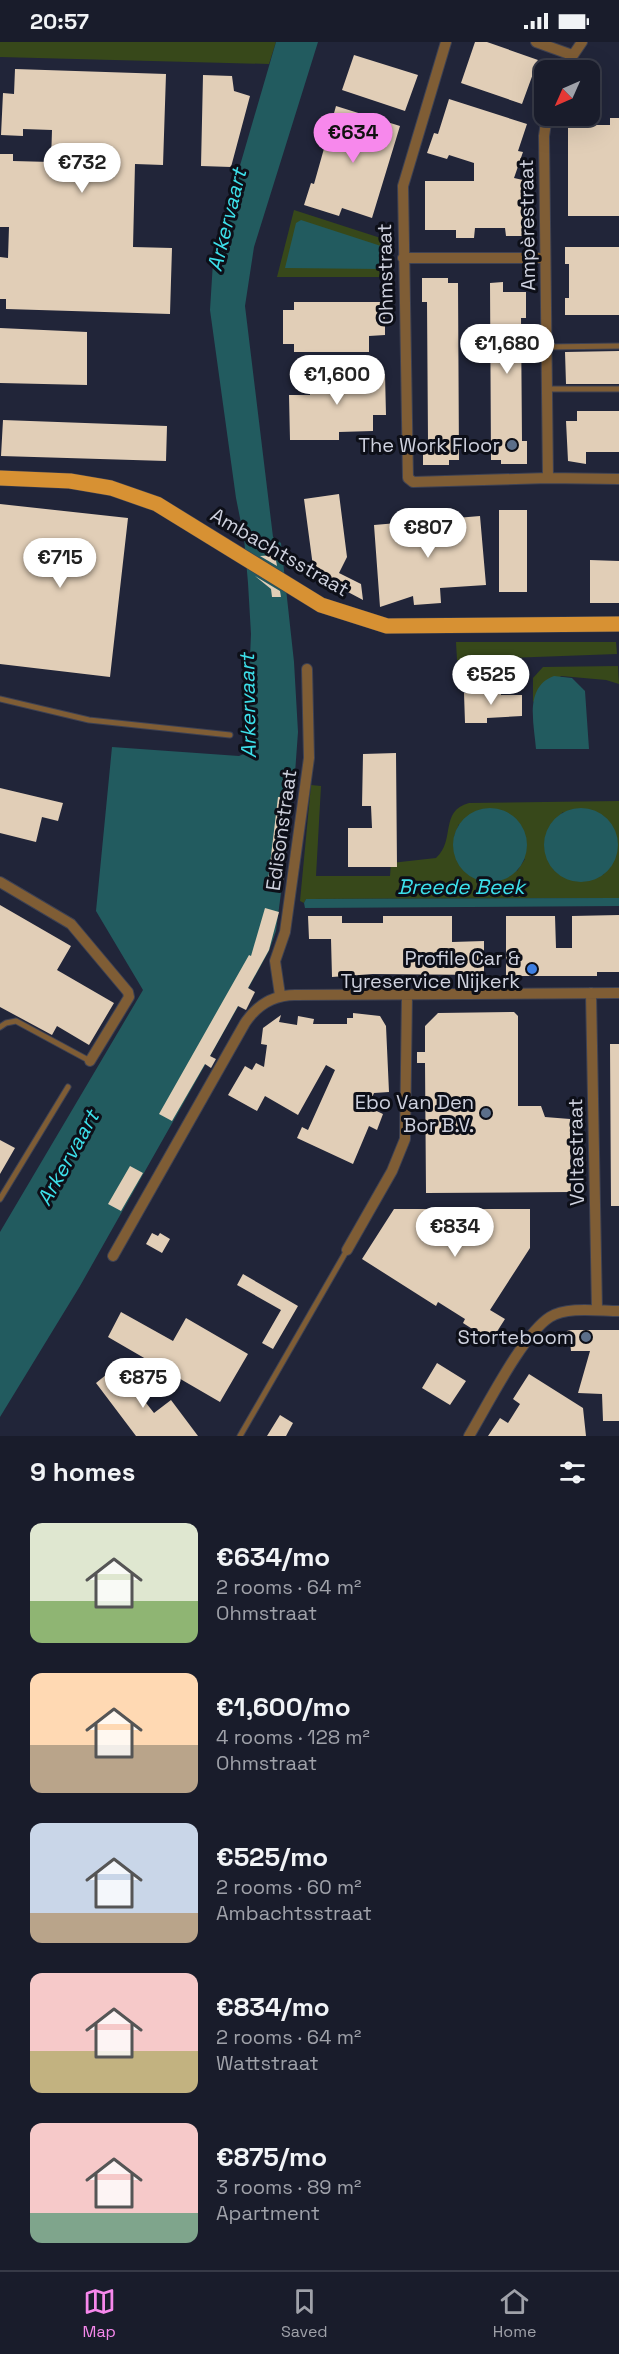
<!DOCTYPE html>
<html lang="en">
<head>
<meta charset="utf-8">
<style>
	:root { --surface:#191c2b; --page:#222533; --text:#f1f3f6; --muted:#9fa1a9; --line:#373a47; --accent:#f788ec }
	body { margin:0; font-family:"Space Grotesk",sans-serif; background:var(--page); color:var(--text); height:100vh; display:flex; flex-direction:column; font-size:22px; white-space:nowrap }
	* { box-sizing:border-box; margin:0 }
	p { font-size:20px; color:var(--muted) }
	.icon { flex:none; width:33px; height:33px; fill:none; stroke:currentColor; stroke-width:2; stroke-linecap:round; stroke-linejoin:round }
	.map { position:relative; height:1394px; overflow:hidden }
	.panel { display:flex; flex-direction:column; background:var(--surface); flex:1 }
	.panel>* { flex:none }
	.needle { width:39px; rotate:225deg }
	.controls { position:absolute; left:534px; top:18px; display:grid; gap:12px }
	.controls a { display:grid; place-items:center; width:66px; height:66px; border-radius:12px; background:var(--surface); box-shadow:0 6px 24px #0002,0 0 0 2px var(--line); font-size:30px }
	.price { position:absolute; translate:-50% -51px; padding:0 14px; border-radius:21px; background:#fff; color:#222; font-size:20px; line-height:39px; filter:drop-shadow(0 2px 3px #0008) }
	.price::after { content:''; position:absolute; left:50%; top:36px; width:18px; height:14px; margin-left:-9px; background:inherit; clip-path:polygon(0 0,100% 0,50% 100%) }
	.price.current { background:var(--accent); color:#111 }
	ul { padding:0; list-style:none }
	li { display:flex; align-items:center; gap:18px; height:150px; padding:0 30px }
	li span { display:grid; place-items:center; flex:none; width:168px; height:120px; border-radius:12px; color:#555 }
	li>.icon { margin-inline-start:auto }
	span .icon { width:72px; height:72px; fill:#fffc; stroke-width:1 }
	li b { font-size:26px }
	h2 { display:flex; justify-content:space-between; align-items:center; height:72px; padding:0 30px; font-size:26px }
	.status { display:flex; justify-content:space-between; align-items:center; height:42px; padding:0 30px; background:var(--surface); direction:ltr }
	.status svg { height:16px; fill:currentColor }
	.dock { display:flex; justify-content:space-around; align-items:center; height:84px; border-top:2px solid var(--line); background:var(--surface); font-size:16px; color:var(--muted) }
	.dock a { display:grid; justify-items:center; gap:3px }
	.dock .current { color:var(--accent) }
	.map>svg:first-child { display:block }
</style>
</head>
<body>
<div class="status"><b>20:57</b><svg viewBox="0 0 49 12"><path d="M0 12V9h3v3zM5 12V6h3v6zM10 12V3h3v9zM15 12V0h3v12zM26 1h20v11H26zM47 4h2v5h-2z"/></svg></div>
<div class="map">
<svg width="619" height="1394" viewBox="0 0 619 1394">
	<rect width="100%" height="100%" fill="#212539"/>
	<!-- green -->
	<path fill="#37481a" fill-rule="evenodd" d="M0 0H276L269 22 0 15Z
		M294 168 393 200V235H277Z
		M456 600H616L617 612 457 618Z
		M618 624 619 642 606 638 561 634 533 660V636L543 625Z
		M311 743 321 744 316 834H390L391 821 436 816C456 798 439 769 469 761L619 759V856L306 857 304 861 300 859ZM563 770 604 832C586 843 568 841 553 827L551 782ZM459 782 525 817 517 829 454 795Z"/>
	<!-- water -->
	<path fill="#225b5f" d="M276 0H318L254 205 245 264 273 495 281 501 294 620 298 690 293 759 276 889 269 909 235 970 80 1244 0 1375V1190L143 948 96 869 112 705 239 714 246 711 251 592 248 541 244 496 236 456 210 268 213 220 218 199Z
		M301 178 381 204 384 208V224L381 227 285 226 296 181Z
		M554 634 572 636 585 649 589 707H536C534 681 524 645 554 634Z
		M453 803a37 37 0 1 1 74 0a37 37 0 1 1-74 0Z
		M544 803a37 37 0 1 1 74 0a37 37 0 1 1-74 0Z
		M619 856V864L305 866 304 861 306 857Z"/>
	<!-- building -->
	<path fill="#e1ceb7" d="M475 0H487L538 18 522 62 461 41Z
		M354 13 418 33 405 69 342 48Z
		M15 27 166 32 163 123 135 122 133 205 172 206 170 272 6 267V257H0V215L8 216 9 185H0V112H13V119L51 120 52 88 23 87V94L1 93 3 51 14 52Z
		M203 33 232 34 234 49 250 54 231 125 201 124Z
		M449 57 527 82 518 109 523 110 514 136 523 138 524 194H506L505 186H475L474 196H456V188H425V139H474V121L449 113 447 117 427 111 434 91 438 92Z
		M336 64 400 84 372 176 342 166 339 174 304 163 311 141 314 142Z
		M610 76H619V174H568V83H610Z
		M565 205H619V273H565V256H569V222H565Z
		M422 236H448V241H458L459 418H449V423H423V400H428L427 260H422Z
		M503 240V250H526V276H521L522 399H527V422H501V418H491L490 241Z
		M294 260H385V293L369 294V310H294V302H283V268H294Z
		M0 286 87 290V343L0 341Z
		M619 309V342H566L565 310Z
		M310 332H385L386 373H373V389L339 390V398H290L289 353H310Z
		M577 369H619V410H586V422L568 419 566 379H577Z
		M3 378 167 384 166 419 1 414Z
		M339 452 347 515 339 531 361 542 363 558 314 532 304 457Z
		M0 462 128 476 110 635 0 622Z
		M499 468H527V550H499Z
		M480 474 486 543 440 546 441 561 414 563 413 554 380 565 374 483Z
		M275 513 277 524 260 514Z
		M590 518 619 519V561H590Z
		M255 534 280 549 281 555H272L271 547Z
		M494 616H511V627H494Z
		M501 650V653H522V674L487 676V681H465L464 651Z
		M396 711 397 825H348V786H372L371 764H362L363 712Z
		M0 746 63 761 58 779 42 775 36 800 0 791Z
		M278 755 292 756 283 841 268 839Z
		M0 863 71 904 57 928 114 961 89 1003 57 984 52 993 0 965Z
		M265 866 279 870 269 908 248 946 255 950 246 968 238 964 210 1014 216 1017 211 1026 205 1022 172 1079 159 1072 249 913 251 914Z
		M619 873V930H597V934H506V874H555L556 906H572V874Z
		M308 874H342V881H383V874H452V900L484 899V933L373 932 332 935 331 897H309Z
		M514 970 518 974V1064H541L545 1075 570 1077 571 1150 426 1151 425 1021H417V1010H425V984L438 971Z
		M353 971 380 974 386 984 389 1050 374 1051 368 1065 383 1072 377 1088 369 1084 353 1122 297 1096 302 1085 308 1088 335 1028 326 1023 298 1073 265 1054 257 1069 228 1053 245 1024 252 1028 256 1021 264 1025 267 1003 261 1002 263 986 281 973 279 980 297 983 298 974 314 977 313 982H347V976H353Z
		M610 1002H619V1164H611Z
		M0 1098 15 1106 0 1132Z
		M130 1124 143 1131 121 1169 108 1162Z
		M394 1167H530V1206L490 1268 505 1277 491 1299 463 1281 465 1277 438 1260 436 1264 362 1217Z
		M152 1191 158 1194 160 1191 170 1197 162 1211 146 1202Z
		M243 1232 298 1264 273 1307 262 1301 281 1268 237 1243Z
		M121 1270 173 1299 186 1276 248 1312 220 1360 108 1295Z
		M571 1288H619V1379H603L602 1352 578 1351 590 1309H571L570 1299 566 1294 567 1289Z
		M437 1321 466 1339 450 1363 422 1346Z
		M117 1324 154 1371 171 1358 198 1394H136L96 1341Z
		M529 1332 583 1366 586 1394H488L500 1376 508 1381 520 1362 513 1357Z
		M280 1373 293 1381 286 1394H267Z"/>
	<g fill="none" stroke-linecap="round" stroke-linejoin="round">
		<!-- service casing -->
		<g stroke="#3d4153" stroke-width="7">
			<path id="service" d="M546 305 619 304
				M547 347H619
				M0 657 89 678 230 693
				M0 985 6 981 16 979 90 1019
				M0 1157 68 1045
				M240 1394 347 1208"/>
		</g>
		<!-- minor casing -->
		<g stroke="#3d4153" stroke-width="12">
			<path id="minor" d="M446 0 403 144 408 436 413 440 548 436 619 437
				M536 0 572 13
				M563 28 582 0
				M547 74 544 94 548 436
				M403 216H545
				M0 840 71 882 128 950 129 955 90 1019
				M591 951 597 1268
				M280 953 275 919 285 890 309 716 307 627
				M347 1208 392 1129 405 1097 407 953
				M113 1214 245 981C257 963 274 953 295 953L619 951
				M469 1394C487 1364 523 1292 550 1275 567 1264 599 1269 619 1269"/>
		</g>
		<!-- primary casing -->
		<g stroke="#3d4153" stroke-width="16">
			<path id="primary" d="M0 436 70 439 111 446 157 462 321 563 387 584 619 582"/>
		</g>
		<!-- service -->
		<use href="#service" stroke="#7f5d35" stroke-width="5"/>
		<!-- minor -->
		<use href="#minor" stroke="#7f5d35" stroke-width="10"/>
		<!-- primary -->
		<use href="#primary" stroke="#d79133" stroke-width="15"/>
	</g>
	<!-- markers -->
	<g fill="#5c6f8a" stroke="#0d0f18" stroke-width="2">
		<circle cx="512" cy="403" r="6"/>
		<circle cx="486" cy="1071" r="6"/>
		<circle cx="586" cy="1295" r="6"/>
	</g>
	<circle fill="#3f7fe0" stroke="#0d0f18" stroke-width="2" cx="532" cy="927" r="6"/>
	<g text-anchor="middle" stroke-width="6" stroke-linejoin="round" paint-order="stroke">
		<!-- street labels -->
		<g font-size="20" fill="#ced1de" stroke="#0d0f18">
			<text transform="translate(527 183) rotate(-91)" y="7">Ampèrestraat</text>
			<text transform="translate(385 232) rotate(-91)" y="7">Ohmstraat</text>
			<text transform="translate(280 510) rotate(30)" y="7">Ambachtsstraat</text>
			<text transform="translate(281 788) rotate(-82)" y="7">Edisonstraat</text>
			<text transform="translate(576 1110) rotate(-91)" y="7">Voltastraat</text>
		</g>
		<!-- poi labels -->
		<g font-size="20" fill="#ced1de" stroke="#0d0f18" text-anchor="end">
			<text x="500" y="410">The Work Floor</text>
			<text x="520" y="923">Profile Car &amp;<tspan x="520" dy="23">Tyreservice Nijkerk</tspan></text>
			<text x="474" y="1067">Ebo Van Den<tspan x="474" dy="23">Bor B.V.</tspan></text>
			<text x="574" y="1302">Storteboom</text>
		</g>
		<!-- water labels -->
		<g font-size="21" font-style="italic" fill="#3de0ea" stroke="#0d0f18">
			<text transform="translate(227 178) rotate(-76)" y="7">Arkervaart</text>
			<text transform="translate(248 664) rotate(-91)" y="7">Arkervaart</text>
			<text x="461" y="852">Breede Beek</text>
			<text transform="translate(68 1116) rotate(-61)" y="7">Arkervaart</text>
		</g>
	</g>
</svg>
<div class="controls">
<a><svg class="needle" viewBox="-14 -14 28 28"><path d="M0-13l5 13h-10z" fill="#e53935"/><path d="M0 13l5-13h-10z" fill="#9fa1a9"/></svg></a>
</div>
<b class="price current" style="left:353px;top:122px">€634</b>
<b class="price" style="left:82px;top:152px">€732</b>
<b class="price" style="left:507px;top:333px">€1,680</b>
<b class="price" style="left:337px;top:364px">€1,600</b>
<b class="price" style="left:428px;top:517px">€807</b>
<b class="price" style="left:60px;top:547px">€715</b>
<b class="price" style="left:491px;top:664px">€525</b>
<b class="price" style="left:455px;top:1216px">€834</b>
<b class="price" style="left:143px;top:1367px">€875</b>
</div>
<section class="panel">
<h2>9 homes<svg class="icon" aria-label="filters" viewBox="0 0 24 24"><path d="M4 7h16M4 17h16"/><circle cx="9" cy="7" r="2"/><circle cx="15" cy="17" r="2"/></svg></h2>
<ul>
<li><span style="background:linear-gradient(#dfe7d0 65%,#8fb573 0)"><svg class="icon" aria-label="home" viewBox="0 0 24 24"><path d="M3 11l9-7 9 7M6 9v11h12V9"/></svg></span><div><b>€634/mo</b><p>2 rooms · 64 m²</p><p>Ohmstraat</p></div></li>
<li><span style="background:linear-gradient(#ffd9b3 60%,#b9a48a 0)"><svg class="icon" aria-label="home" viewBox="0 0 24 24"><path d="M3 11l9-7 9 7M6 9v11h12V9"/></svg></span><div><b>€1,600/mo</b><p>4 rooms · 128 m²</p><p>Ohmstraat</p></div></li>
<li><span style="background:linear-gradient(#c9d6e8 75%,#b9a48a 0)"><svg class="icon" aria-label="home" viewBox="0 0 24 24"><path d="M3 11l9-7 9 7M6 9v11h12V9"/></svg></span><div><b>€525/mo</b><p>2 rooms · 60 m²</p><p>Ambachtsstraat</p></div></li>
<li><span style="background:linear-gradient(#f6c9c9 65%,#c2b280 0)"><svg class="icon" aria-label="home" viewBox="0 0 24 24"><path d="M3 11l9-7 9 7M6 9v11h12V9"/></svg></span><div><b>€834/mo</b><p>2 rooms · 64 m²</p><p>Wattstraat</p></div></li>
<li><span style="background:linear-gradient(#f6c9c9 75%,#7fa58c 0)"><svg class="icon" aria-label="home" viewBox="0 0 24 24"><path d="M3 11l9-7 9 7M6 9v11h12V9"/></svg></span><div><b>€875/mo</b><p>3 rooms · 89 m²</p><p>Apartment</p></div></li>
</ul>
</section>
<nav class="dock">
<a class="current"><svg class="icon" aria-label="map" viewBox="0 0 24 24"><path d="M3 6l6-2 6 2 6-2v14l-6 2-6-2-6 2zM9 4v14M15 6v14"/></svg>Map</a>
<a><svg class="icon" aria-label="saved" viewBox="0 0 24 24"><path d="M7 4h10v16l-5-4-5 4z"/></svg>Saved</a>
<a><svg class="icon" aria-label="home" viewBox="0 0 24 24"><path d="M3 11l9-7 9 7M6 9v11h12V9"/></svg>Home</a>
</nav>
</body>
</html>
